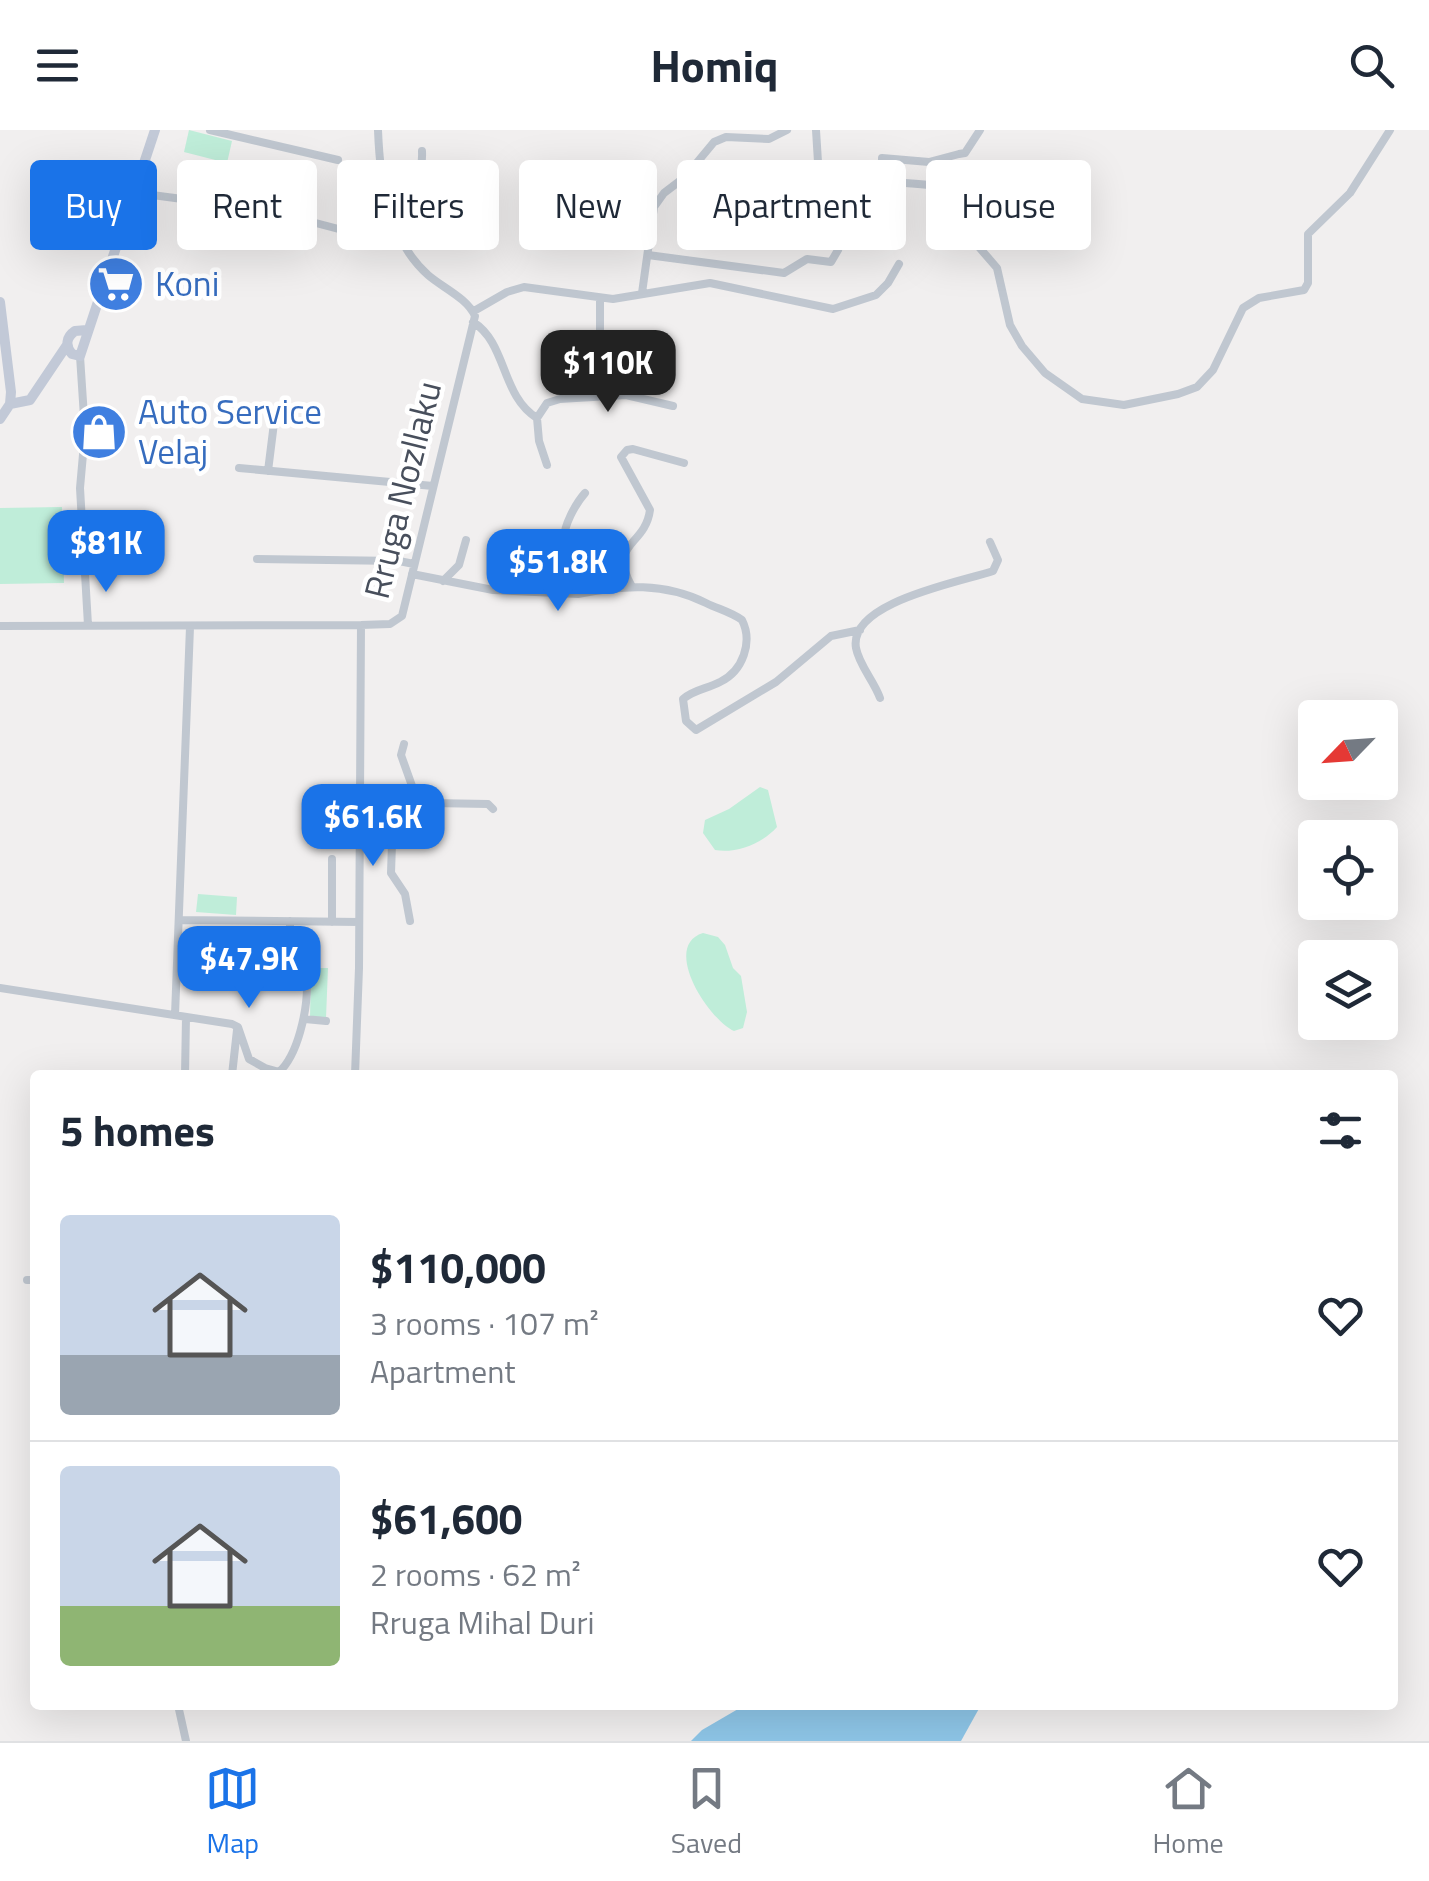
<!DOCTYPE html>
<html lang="en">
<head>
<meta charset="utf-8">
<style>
	:root { --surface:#fff; --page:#f2f2f3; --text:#1f2937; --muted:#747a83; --line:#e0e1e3; --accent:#1a73e8 }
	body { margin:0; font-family:"Titillium Web",sans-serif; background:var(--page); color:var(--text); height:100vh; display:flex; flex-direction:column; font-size:38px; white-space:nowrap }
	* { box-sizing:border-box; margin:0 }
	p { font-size:32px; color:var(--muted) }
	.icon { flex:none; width:55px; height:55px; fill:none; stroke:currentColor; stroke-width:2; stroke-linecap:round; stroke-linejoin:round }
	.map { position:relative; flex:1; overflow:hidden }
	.sheet { position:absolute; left:30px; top:940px; width:1368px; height:640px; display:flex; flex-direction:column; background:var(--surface); border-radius:10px; box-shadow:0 10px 40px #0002 }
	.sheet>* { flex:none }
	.hud { position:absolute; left:30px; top:30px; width:1370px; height:90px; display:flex; gap:20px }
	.needle { width:65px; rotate:245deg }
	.fabs { position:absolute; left:1298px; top:570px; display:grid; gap:20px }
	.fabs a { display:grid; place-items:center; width:100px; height:100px; border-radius:10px; background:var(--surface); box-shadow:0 10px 40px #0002; font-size:50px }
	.price { position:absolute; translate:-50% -85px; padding:0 22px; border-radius:20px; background:var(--accent); color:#fff; font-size:32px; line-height:65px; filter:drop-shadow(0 2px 5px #0008) }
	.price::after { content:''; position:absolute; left:50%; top:60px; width:30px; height:22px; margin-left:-15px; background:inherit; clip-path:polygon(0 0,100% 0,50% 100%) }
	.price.active { background:#222; color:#fff }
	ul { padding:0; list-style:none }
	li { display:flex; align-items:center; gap:30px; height:250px; padding:0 30px }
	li+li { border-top:2px solid var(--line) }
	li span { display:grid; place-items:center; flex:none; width:280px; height:200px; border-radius:10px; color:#555 }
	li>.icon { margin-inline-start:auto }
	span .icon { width:120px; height:120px; fill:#fffc; stroke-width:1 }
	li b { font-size:42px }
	h2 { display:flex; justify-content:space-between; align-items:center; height:120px; padding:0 30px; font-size:42px }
	.chip { padding:0 35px; border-radius:10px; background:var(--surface); box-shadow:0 10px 40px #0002; font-size:35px; line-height:90px }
	.chip.active { background:var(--accent); color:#fff }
	header { display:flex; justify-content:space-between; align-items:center; height:130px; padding:0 30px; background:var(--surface); font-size:45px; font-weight:700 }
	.dock { display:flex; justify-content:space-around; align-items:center; height:140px; border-top:2px solid var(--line); background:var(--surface); font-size:28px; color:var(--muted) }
	.dock a { display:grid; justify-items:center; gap:5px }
	.dock .active { color:var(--accent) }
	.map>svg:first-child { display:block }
</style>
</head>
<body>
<header><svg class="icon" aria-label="menu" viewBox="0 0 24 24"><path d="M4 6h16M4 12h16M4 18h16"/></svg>Homiq<svg class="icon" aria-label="search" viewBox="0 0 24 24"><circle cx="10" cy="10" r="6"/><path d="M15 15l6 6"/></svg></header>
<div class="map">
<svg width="1429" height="1611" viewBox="0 0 1429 1611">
	<rect width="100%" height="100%" fill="#f1efef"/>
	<!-- green -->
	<path fill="#bfedd9" d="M189 0 232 11 227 33 184 22Z
		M62 377 64 453 0 454V378Z
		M760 657 768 660 777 697C763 713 736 724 715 720L703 703 705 690 729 679Z
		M198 764 237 767 236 785 196 782Z
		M703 803 718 807 725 815 733 838 741 846 747 882 743 898 734 901C708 889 661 816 703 803Z
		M311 838H328L326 888H310Z"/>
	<!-- water -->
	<path fill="#8ec6e8" d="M745 1575H981L961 1611H691L702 1600Z"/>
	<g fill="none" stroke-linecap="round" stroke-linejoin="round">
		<!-- minor -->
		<path stroke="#c0c7d0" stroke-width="8" d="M210 0 338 30
			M816 0 818 32C837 60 910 48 940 57L965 101 997 138 1010 195 1022 216 1045 243 1082 269 1124 275 1178 264 1197 257 1213 240 1243 178 1259 168 1304 160 1308 153V104L1350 63 1390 0
			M897 53 882 35V28L929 32 959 24 965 23 980 0
			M137 63 266 80 396 114 403 113
			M388 78C414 70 423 48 422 21
			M648 125 784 143 807 129 831 132 838 120
			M642 163 654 77 664 63 685 47 714 12 726 7 769 9 787 0
			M600 169V223
			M474 181 507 162 524 157 613 169 710 153 833 179 876 165 888 153 899 134
			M473 192C507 213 501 266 537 288L539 311 547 335
			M80 226 85 302 80 358 88 495
			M537 288 547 273 560 269 626 265 673 276
			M239 338 433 356
			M268 341 275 285
			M257 429 399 431 414 434
			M412 444 493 460 578 464 584 429C581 425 567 417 565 412 561 398 577 372 585 363
			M443 451 459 435 466 410
			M631 455C608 412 645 417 650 380L621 327 627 320 633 319 684 333
			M578 464C623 455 664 452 706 473 718 479 731 482 742 490 753 512 743 541 720 552 707 559 695 559 683 569L686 591 696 600 776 552 831 506 860 500
			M0 496 361 495 390 494 402 486 475 186C467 168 443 158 428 145 387 108 380 51 378 0
			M880 568C874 551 859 535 856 518 848 472 961 452 993 441L998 430 990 412
			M404 614 401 625 421 681
			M360 684H416L432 673 488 674 493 679
			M393 684 391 743 405 764 410 791
			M179 790 359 792
			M332 792V729
			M0 858 232 894 238 897 249 929 265 938 290 945
			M175 885 190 497
			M305 889 326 891
			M279 942C298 925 307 881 307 856L293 850 290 845V791
			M185 945 186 887
			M232 945 237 900
			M355 945 359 838 361 495
			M27 1150H35
			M178 1575 186 1611"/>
		<!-- secondary -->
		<path stroke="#c2c9d7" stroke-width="10" d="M0 172 11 262 10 274 0 289
			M87 200 75 201C66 207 65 216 72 224L80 226 155 0
			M10 274 30 270 67 215"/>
	</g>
	<!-- icons -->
	<defs>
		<g id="supermarket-disc" transform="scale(2.875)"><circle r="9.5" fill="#3f7fe0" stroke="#fff"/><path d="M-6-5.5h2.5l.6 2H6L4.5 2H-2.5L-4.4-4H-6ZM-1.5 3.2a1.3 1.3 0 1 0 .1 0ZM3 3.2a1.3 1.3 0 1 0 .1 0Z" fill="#fff"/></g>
		<g id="shop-disc" transform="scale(2.875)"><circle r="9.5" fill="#3f7fe0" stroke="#fff"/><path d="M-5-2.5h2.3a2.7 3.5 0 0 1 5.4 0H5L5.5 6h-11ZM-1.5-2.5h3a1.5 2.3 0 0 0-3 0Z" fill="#fff"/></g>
	</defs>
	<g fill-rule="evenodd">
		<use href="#supermarket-disc" x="116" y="154"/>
		<use href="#shop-disc" x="99" y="302"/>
	</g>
	<g text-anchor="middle" stroke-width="9" stroke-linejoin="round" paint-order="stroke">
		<!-- shop labels -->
		<g font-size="35" fill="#366cbe" stroke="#fff" text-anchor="start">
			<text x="155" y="166">Koni</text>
			<text x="138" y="294">Auto Service<tspan x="138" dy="40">Velaj</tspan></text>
		</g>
		<!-- street labels -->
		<g font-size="35" fill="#484f5c" stroke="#fff">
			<text transform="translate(403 360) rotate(-76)" y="12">Rruga Nozllaku</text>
		</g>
	</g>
</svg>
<div class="fabs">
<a><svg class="needle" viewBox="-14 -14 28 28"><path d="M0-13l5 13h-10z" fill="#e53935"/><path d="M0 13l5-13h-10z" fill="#747a83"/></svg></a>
<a><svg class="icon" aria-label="locate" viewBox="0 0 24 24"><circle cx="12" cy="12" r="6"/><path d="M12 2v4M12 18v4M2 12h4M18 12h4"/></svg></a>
<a><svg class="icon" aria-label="layers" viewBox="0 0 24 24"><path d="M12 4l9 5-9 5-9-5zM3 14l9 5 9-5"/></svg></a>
</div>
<b class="price active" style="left:608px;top:285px">$110K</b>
<b class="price" style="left:106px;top:465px">$81K</b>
<b class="price" style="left:558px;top:484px">$51.8K</b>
<b class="price" style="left:373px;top:739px">$61.6K</b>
<b class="price" style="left:249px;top:881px">$47.9K</b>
<div class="hud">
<a class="chip active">Buy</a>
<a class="chip">Rent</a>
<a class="chip">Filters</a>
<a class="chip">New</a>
<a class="chip">Apartment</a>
<a class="chip">House</a>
</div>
<section class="sheet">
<h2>5 homes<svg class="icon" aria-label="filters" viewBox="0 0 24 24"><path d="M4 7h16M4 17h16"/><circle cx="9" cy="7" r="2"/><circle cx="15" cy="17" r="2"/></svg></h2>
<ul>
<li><span style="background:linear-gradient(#c9d6e8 70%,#9aa5b1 0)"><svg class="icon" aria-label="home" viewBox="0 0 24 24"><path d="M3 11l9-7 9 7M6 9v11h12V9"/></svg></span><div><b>$110,000</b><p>3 rooms · 107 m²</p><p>Apartment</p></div><svg class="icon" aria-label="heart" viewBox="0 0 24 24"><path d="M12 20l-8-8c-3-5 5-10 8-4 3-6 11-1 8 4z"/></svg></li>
<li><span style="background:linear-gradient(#c9d6e8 70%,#8fb573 0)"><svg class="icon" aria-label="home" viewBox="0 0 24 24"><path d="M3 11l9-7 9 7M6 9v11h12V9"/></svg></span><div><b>$61,600</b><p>2 rooms · 62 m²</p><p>Rruga Mihal Duri</p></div><svg class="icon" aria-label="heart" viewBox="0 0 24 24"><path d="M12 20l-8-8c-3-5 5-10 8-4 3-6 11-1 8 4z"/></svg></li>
</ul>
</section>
</div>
<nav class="dock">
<a class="active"><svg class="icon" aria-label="map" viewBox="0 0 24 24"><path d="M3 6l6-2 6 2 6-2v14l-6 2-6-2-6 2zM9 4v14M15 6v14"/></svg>Map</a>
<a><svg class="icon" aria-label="saved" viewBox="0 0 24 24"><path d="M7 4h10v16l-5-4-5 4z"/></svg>Saved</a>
<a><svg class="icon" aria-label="home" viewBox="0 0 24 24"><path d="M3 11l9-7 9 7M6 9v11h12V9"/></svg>Home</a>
</nav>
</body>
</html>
